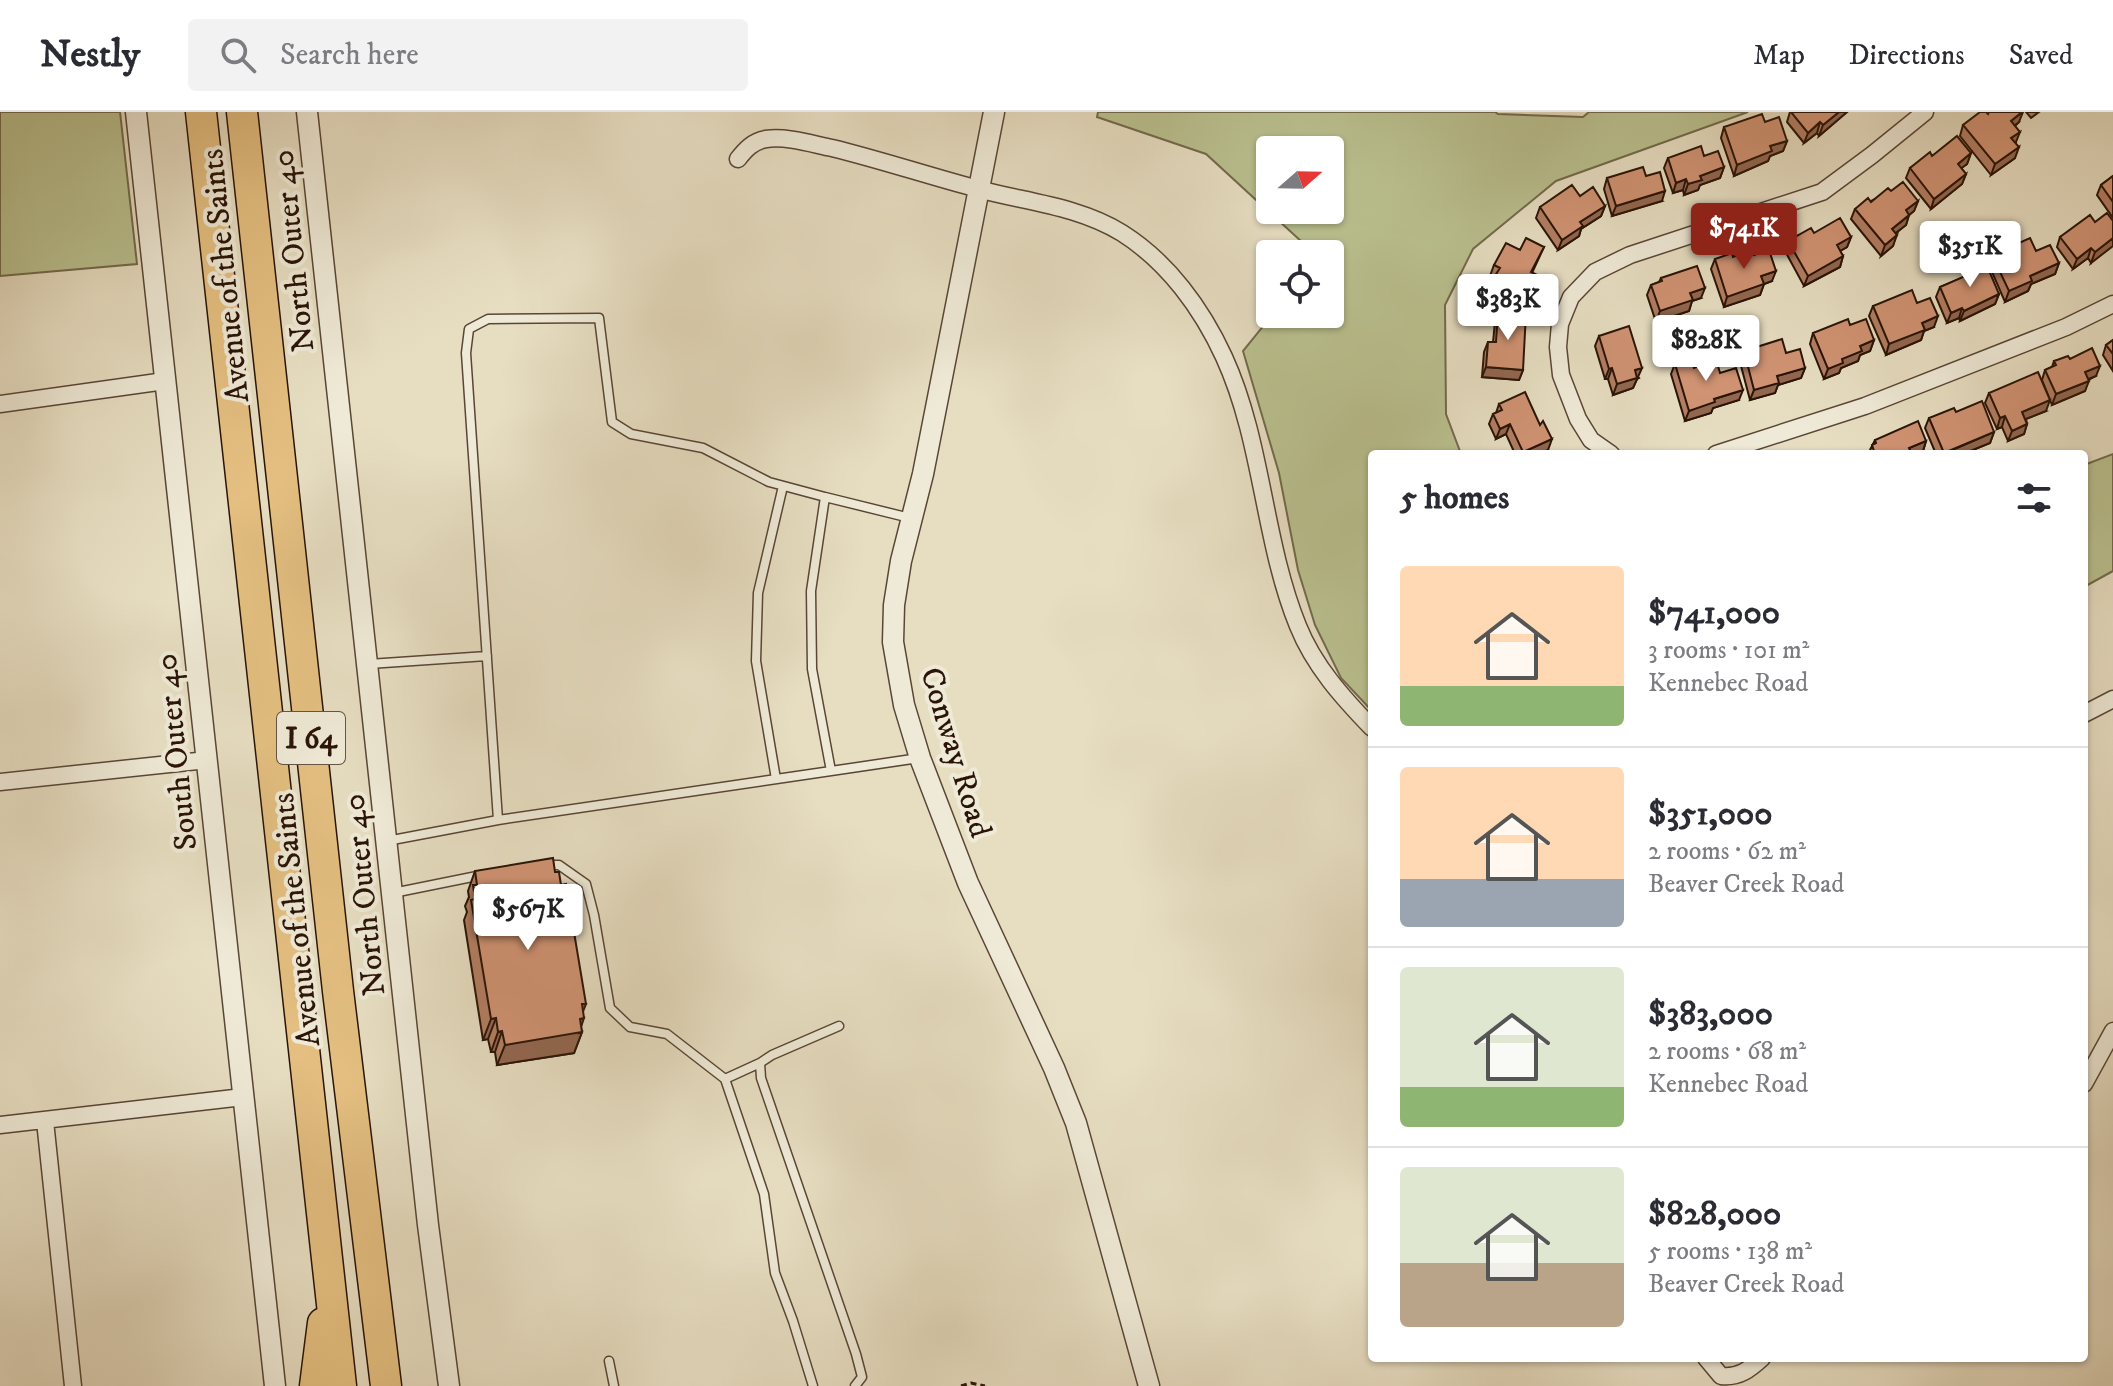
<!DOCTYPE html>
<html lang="en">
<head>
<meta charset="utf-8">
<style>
	:root { --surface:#fff; --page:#f2f2f3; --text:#2b2b33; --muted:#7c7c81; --line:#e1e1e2; --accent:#8f2418 }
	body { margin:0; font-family:"IM FELL DW Pica",serif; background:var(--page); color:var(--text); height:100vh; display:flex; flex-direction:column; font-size:30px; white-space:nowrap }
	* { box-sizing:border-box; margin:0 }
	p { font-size:26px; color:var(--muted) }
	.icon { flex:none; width:44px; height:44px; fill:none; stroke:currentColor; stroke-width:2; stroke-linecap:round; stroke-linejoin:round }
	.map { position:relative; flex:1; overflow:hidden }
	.details { position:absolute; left:1368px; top:338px; width:720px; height:912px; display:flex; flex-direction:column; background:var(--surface); border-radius:8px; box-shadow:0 2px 6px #0004 }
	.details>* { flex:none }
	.needle { width:52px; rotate:70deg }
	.buttons { position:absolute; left:1256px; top:24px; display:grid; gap:16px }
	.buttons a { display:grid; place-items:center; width:88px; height:88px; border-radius:8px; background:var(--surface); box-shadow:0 2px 6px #0004; font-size:40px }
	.price { position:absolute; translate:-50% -68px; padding:0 18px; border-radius:8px; background:#fff; color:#222; font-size:26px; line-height:52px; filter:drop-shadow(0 2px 4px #0008) }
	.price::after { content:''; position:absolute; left:50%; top:48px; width:24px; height:18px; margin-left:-12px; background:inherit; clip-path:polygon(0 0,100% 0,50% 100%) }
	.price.current { background:var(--accent); color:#fff }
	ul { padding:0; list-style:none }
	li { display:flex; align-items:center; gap:24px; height:200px; padding:0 32px }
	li+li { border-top:2px solid var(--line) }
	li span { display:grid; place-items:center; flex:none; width:224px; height:160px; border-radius:8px; color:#555 }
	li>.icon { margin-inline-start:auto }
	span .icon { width:96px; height:96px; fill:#fffc; stroke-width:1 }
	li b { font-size:34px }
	h2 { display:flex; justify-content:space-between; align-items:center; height:96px; padding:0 32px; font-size:34px }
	header { display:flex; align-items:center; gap:48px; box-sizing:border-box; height:112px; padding:0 40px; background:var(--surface); border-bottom:2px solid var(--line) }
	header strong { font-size:38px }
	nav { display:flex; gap:44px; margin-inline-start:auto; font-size:28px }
	.search { width:560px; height:72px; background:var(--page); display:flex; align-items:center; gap:20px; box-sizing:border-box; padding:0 28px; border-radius:8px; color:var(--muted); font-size:30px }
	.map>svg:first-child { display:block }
</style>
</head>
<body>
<header>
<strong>Nestly</strong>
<div class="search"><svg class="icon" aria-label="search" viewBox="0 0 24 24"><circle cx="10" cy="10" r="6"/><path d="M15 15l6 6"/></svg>Search here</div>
<nav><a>Map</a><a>Directions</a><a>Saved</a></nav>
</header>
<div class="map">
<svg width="2113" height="1274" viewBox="0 0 2113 1274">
	<rect width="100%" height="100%" fill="#e7dec2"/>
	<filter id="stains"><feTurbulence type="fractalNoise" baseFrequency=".0025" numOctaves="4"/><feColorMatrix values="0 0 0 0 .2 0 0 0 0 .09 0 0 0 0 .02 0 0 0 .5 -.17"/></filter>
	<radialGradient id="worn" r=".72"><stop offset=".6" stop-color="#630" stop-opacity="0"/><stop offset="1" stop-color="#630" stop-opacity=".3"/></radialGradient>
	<!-- green -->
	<path fill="#bac08f" stroke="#726a4b" stroke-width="2" fill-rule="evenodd" d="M0 0H120L137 152 0 164Z
		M1098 0H1495L1498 2 1583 5 1589 0H1748L1556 69 1473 137 1445 193 1446 302 1461 342H1372V599L1341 566 1315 513 1298 458 1279 361 1243 239 1273 202H1330V142H1315L1206 42 1097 5ZM1330 38V98H1270V38Z
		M2113 342V459L2084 475V353Z"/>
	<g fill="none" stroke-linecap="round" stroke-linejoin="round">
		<!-- service casing -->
		<g stroke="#594636" stroke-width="11">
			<path id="service" d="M825 385 769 370 703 336 631 322 612 310 599 206 488 207 469 217 466 241 498 708 831 659
				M910 406 825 385 811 479 812 557 831 659 919 646
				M369 552 487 544
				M776 667 756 549 758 481 783 374
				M387 729 498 708
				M547 753H559L586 772 594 803 610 896 630 915 667 922 725 967
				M393 781 482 763
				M839 914 772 943 760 951 761 966 856 1242 862 1265 855 1274
				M760 951 725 967 764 1082 775 1161 793 1209 813 1274
				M609 1249 614 1274"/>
		</g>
		<!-- minor casing -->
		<g stroke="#594636" stroke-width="19">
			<path id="minor" d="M738 47C745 38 753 29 766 27 787 24 812 32 832 36 881 48 929 64 978 77 1026 90 1078 94 1122 121 1168 150 1202 197 1224 245 1263 330 1263 428 1298 514 1314 554 1343 586 1372 616
				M0 292 165 269
				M1611 342 1591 328 1578 307 1561 263 1558 235 1560 212 1571 185 1595 160 1630 143 1822 80 1872 43 1925 0
				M1716 342 1865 294 2066 215 2113 192
				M2084 602 2113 587
				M0 670 207 648
				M2084 972 2113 919
				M45 1009 73 1274
				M0 1013 243 985
				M1706 1246 1721 1264C1739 1266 1750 1257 1762 1246"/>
		</g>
		<!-- tertiary casing -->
		<g stroke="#594636" stroke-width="23">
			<path id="tertiary" d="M136 0 275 1274
				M307 0 428 1113 449 1274
				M994 0 923 362 901 449 894 493 893 530 904 593 920 646 968 771 1054 956 1076 1011 1149 1274"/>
		</g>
		<!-- motorway casing -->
		<g stroke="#2a1407" stroke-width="33">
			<path id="motorway" d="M201 0 341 1274
				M242 0 338 879 386 1274
				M315 1274 323 1211"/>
		</g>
		<!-- path -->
		<path stroke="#2a1407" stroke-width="3" stroke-dasharray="6 4" stroke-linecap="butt" d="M961 1274 971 1271 985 1274"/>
		<!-- service -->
		<use href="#service" stroke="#efead7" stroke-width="8"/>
		<!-- minor -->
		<use href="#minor" stroke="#efead7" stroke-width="16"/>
		<!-- tertiary -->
		<use href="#tertiary" stroke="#efead7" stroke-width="20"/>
		<!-- motorway -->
		<use href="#motorway" stroke="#e4bf81" stroke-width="30"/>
	</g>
	<!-- wall -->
	<path fill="#b37e63" stroke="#2a1407" stroke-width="2" d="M1790 0H1847L1819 24 1817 21 1804 31 1787 10Z
		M2026 0H2039L2031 6Z
		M1988 2 2019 10 2015 14 2016 30 2015 46 1991 63 1960 24 1963 13Z
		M1765 10 1787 29 1783 39 1770 44 1768 49 1734 64 1721 26 1724 15Z
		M1971 41 1967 52 1961 56 1966 62 1962 72 1931 97 1906 66 1910 56 1932 44Z
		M1704 44 1724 55 1720 66 1700 73 1698 78 1684 83 1683 78 1673 81 1664 56 1668 46Z
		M2113 64V106L2097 83 2101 73Z
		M1607 66 1662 89 1612 104 1604 77Z
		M1891 79 1918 89 1914 99 1909 103 1906 113 1896 121 1893 134 1881 144 1851 107 1855 97Z
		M1580 84 1605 94 1601 104 1581 117 1579 124 1558 138 1536 106 1540 95Z
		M2113 109 2091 151 2088 146 2073 157 2057 135 2060 125 2095 110Z
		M1814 121 1851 125 1847 135 1840 139 1843 144 1840 155 1804 174 1785 139 1788 129Z
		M1544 135 1532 161 1535 175 1523 196 1490 178 1494 166 1490 164 1494 153 1520 138Z
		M2036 139 2059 151 2055 162 2031 172 2028 179 2005 190 1989 153 1992 143Z
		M1754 143 1772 169 1764 172 1760 183 1724 195 1711 157 1715 147Z
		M1968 156 1999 182 1995 192 1960 209 1959 206 1947 211 1936 185 1940 175 1965 165Z
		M1661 166 1701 186 1692 189 1689 199 1656 210 1647 183 1651 173 1659 170Z
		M1917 191 1934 215 1924 219 1921 228 1886 243 1869 204 1873 194Z
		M1498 200 1523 258 1519 268 1482 265 1484 240 1488 230H1493L1495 210Z
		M1850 213 1874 228 1870 239 1860 243 1858 249 1841 256 1839 261 1824 267 1810 232 1813 221Z
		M1599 224 1639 266 1637 267 1633 276 1613 283 1608 267H1605L1595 234Z
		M2113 228V259L2103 243 2106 233Z
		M1744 239 1786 241 1805 256 1801 266 1778 273 1775 281 1750 288 1740 250Z
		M2070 247 2096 264 2088 268 2085 279 2052 293 2042 268 2045 258 2052 255 2054 249Z
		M1675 252 1720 261 1739 288 1713 296 1711 301 1685 309 1671 262Z
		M1989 281 2046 299 2026 307 2027 312 2024 322 2008 329 2002 315 1997 317 1985 291Z
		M1499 292 1548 338 1538 342H1515L1506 322 1496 327 1489 312 1493 302 1496 301Z
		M1956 300 1994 320 1990 331 1963 342H1936L1925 316 1929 306Z
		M1875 328 1926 329 1923 339 1917 342H1868Z
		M475 759 555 760 583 899 581 915 582 920 574 941 497 953 495 940H491L488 927 483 928 464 808 467 800 465 794 469 785 468 779Z"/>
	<!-- shaded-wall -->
	<path fill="#926750" stroke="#2a1407" stroke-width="2" d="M1839 0H1847L1819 24 1823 13Z
		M2023 0 2019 10 2007 20 2011 9Z
		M1820 10 1817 21 1804 31 1808 21Z
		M2020 20 2016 30 2008 37 2011 26Z
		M1787 29 1783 39 1770 44 1768 49 1734 64 1737 53 1770 34Z
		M2019 35 2015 46 1991 63 1995 52Z
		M1971 41 1967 52 1954 62 1958 52Z
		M1724 55 1720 66 1700 73 1698 78 1684 83 1688 72 1700 64Z
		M1966 62 1962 72 1931 97 1934 87Z
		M1686 67 1683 78 1673 81 1676 71Z
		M1665 79 1662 89 1612 104 1616 94Z
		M1918 89 1914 99 1902 109 1906 98Z
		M1605 94 1601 104 1581 117 1579 124 1558 138 1562 128 1580 110Z
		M1909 103 1906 113 1888 127 1892 117Z
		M1897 123 1893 134 1881 144 1885 133Z
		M1851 125 1847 135 1833 143 1837 133Z
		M2113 126V134L2091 151 2095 140Z
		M2091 136 2088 146 2073 157 2077 147Z
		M1843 144 1840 155 1804 174 1808 164Z
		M2059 151 2055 162 2031 172 2028 179 2005 190 2009 179 2030 164Z
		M1776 159 1772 169 1764 172 1760 183 1724 195 1727 185 1761 164Z
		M1539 164 1535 175 1523 196 1527 186Z
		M1705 176 1701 186 1692 189 1689 199 1656 210 1660 199 1690 181Z
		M1999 182 1995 192 1960 209 1964 199Z
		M1962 196 1959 206 1947 211 1951 201Z
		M1938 204 1934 215 1924 219 1921 228 1886 243 1889 232 1922 211Z
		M1874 228 1870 239 1860 243 1858 249 1841 256 1839 261 1824 267 1828 257 1860 234Z
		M2100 254 2096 264 2081 270 2085 260Z
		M1486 255 1523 258 1519 268 1482 265Z
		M1612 256 1608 267H1605L1609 257Z
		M1642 256 1633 276 1613 283 1617 272 1635 258Z
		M1805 256 1801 266 1778 273 1775 281 1750 288 1754 278 1777 264Z
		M2089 269 2085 279 2052 293 2056 282Z
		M1743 278 1739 288 1713 296 1711 301 1685 309 1689 299 1714 287Z
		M2050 288 2046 299 2018 310 2022 300Z
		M2005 304 2002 315 1997 317 2000 306Z
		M1510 312 1506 322 1496 327 1500 317Z
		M2027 312 2024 322 2008 329 2012 319Z
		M1994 320 1990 331 1963 342H1943Z
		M1552 327 1548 338 1538 342H1522L1523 340Z
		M1926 329 1923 339 1917 342H1907L1909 336Z
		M582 892H586L580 907 584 906 579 921 582 920 574 941 497 953 505 933Z
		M496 906 488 927 483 928 491 907Z
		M502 919 495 940H491L498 920Z"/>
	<!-- building -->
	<path fill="#d09373" stroke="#2a1407" stroke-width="2" d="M1791 0H1839L1823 13 1820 10 1808 21Z
		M1980 0H1986L1988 2 1989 0H2022L2011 9 2020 20 2011 26 2019 35 1995 52 1963 13Z
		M1762 2 1765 10 1779 5 1787 29 1770 34 1772 39 1737 53 1724 15Z
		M1957 24 1971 41 1958 52 1966 62 1934 87 1910 56 1930 40 1932 44Z
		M1701 34 1704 44 1718 39 1724 55 1700 64 1702 68 1688 72 1686 67 1676 71 1668 46Z
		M1643 55 1646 64 1660 60 1665 79 1616 94 1607 66Z
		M2113 64V90L2101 73Z
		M1903 70 1918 89 1906 98 1909 103 1892 117 1897 123 1885 133 1855 97 1868 86 1871 90 1888 76 1891 79Z
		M1572 73 1580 84 1593 75 1605 94 1580 110 1583 114 1562 128 1540 95Z
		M2107 101 2113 109V126L2095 140 2091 136 2077 147 2060 125 2090 103 2095 110Z
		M1840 106 1851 125 1837 133 1843 144 1808 164 1788 129 1811 116 1814 121Z
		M1526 126 1544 135 1531 160 1539 164 1527 186 1493 167 1500 156 1494 153 1506 131 1520 138Z
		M2030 126 2036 139 2050 133 2059 151 2030 164 2032 169 2009 179 1992 143Z
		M1752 138 1754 143 1769 138 1776 159 1761 164 1764 172 1727 185 1715 147 1732 141 1733 145Z
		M1985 149 1999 182 1964 199 1962 196 1951 201 1940 175 1970 162 1968 156Z
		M1697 154 1705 176 1690 181 1693 188 1660 199 1651 173 1662 169 1661 166Z
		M1912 178 1917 191 1930 186 1938 204 1922 211 1925 218 1889 232 1873 194Z
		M1498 200 1526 201 1523 258 1486 255 1488 230H1496Z
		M1848 207 1850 213 1866 207 1874 228 1860 234 1862 239 1842 247 1843 251 1828 257 1813 221Z
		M1629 214 1642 256 1635 258 1637 266 1617 272 1612 256 1609 257 1599 224Z
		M1782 227 1786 241 1800 237 1805 256 1777 264 1779 271 1754 278 1744 239Z
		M2113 228V242L2106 233Z
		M2092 236 2100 254 2085 260 2089 269 2056 282 2045 258 2056 253 2054 249 2068 244 2070 247Z
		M1691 247 1694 256 1716 247 1720 261 1736 256 1743 278 1714 287 1715 290 1689 299 1675 252Z
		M2038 260 2050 288 2022 300 2027 312 2012 319 2005 304 2000 306 1989 281Z
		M1525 280 1540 313 1543 309 1552 327 1523 340 1510 312 1500 317 1493 302 1502 298 1499 292Z
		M1982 289 1994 320 1944 341 1929 306 1954 296 1956 300Z
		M1918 309 1926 329 1909 336 1912 342H1875L1872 333 1876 331 1875 328Z
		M553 746 555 760H559L561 773 566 772 586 892H582L584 906 580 907 582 920 505 933 502 919 498 920 496 906 491 907 471 788 475 787 473 773H477L475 759Z"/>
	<g text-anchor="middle" stroke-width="8" stroke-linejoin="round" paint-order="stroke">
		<!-- shield labels -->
		<rect fill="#efead7" stroke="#655445" stroke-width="2" x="277" y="600" width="68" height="52" rx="6"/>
		<g font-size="30" font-weight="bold" fill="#2a1407">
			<text x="311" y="636">I 64</text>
		</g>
		<!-- street labels -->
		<g font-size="32" fill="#2a1407" stroke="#efead7">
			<text transform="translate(292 139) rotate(-96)" y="11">North Outer 40</text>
			<text transform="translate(224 164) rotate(-96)" y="11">Avenue of the Saints</text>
			<text transform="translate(175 640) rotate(-96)" y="11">South Outer 40</text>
			<text transform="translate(957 640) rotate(73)" y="11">Conway Road</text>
			<text transform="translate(363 783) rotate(-96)" y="11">North Outer 40</text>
			<text transform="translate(295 808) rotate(-96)" y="11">Avenue of the Saints</text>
		</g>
	</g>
	<rect width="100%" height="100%" filter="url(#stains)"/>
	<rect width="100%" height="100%" fill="url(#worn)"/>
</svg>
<div class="buttons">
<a><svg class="needle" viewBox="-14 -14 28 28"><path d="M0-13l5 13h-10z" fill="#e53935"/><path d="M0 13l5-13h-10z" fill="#7c7c81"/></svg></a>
<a><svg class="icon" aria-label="locate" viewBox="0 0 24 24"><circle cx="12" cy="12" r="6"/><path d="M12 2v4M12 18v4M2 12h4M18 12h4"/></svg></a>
</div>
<b class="price current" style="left:1744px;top:159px">$741K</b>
<b class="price" style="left:1970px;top:177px">$351K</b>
<b class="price" style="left:1508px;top:230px">$383K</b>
<b class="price" style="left:1706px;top:271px">$828K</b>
<b class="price" style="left:528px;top:840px">$567K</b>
<section class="details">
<h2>5 homes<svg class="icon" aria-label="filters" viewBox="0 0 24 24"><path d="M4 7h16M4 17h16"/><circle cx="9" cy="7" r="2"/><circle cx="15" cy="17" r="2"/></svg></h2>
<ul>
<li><span style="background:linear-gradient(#ffd9b3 75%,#8fb573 0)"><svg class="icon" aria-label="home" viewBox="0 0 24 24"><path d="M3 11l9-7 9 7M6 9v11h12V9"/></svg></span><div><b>$741,000</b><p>3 rooms · 101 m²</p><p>Kennebec Road</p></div></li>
<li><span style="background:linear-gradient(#ffd9b3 70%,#9aa5b1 0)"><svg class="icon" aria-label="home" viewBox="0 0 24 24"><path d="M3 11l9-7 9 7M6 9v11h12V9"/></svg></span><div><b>$351,000</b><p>2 rooms · 62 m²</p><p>Beaver Creek Road</p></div></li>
<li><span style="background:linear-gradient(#dfe7d0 75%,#8fb573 0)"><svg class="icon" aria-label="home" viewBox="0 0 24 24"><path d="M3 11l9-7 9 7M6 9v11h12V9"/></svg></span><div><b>$383,000</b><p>2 rooms · 68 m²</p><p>Kennebec Road</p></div></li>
<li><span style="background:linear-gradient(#dfe7d0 60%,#b9a48a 0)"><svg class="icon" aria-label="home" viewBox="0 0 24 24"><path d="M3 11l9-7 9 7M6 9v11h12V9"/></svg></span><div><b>$828,000</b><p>5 rooms · 138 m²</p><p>Beaver Creek Road</p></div></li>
</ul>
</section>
</div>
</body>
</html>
